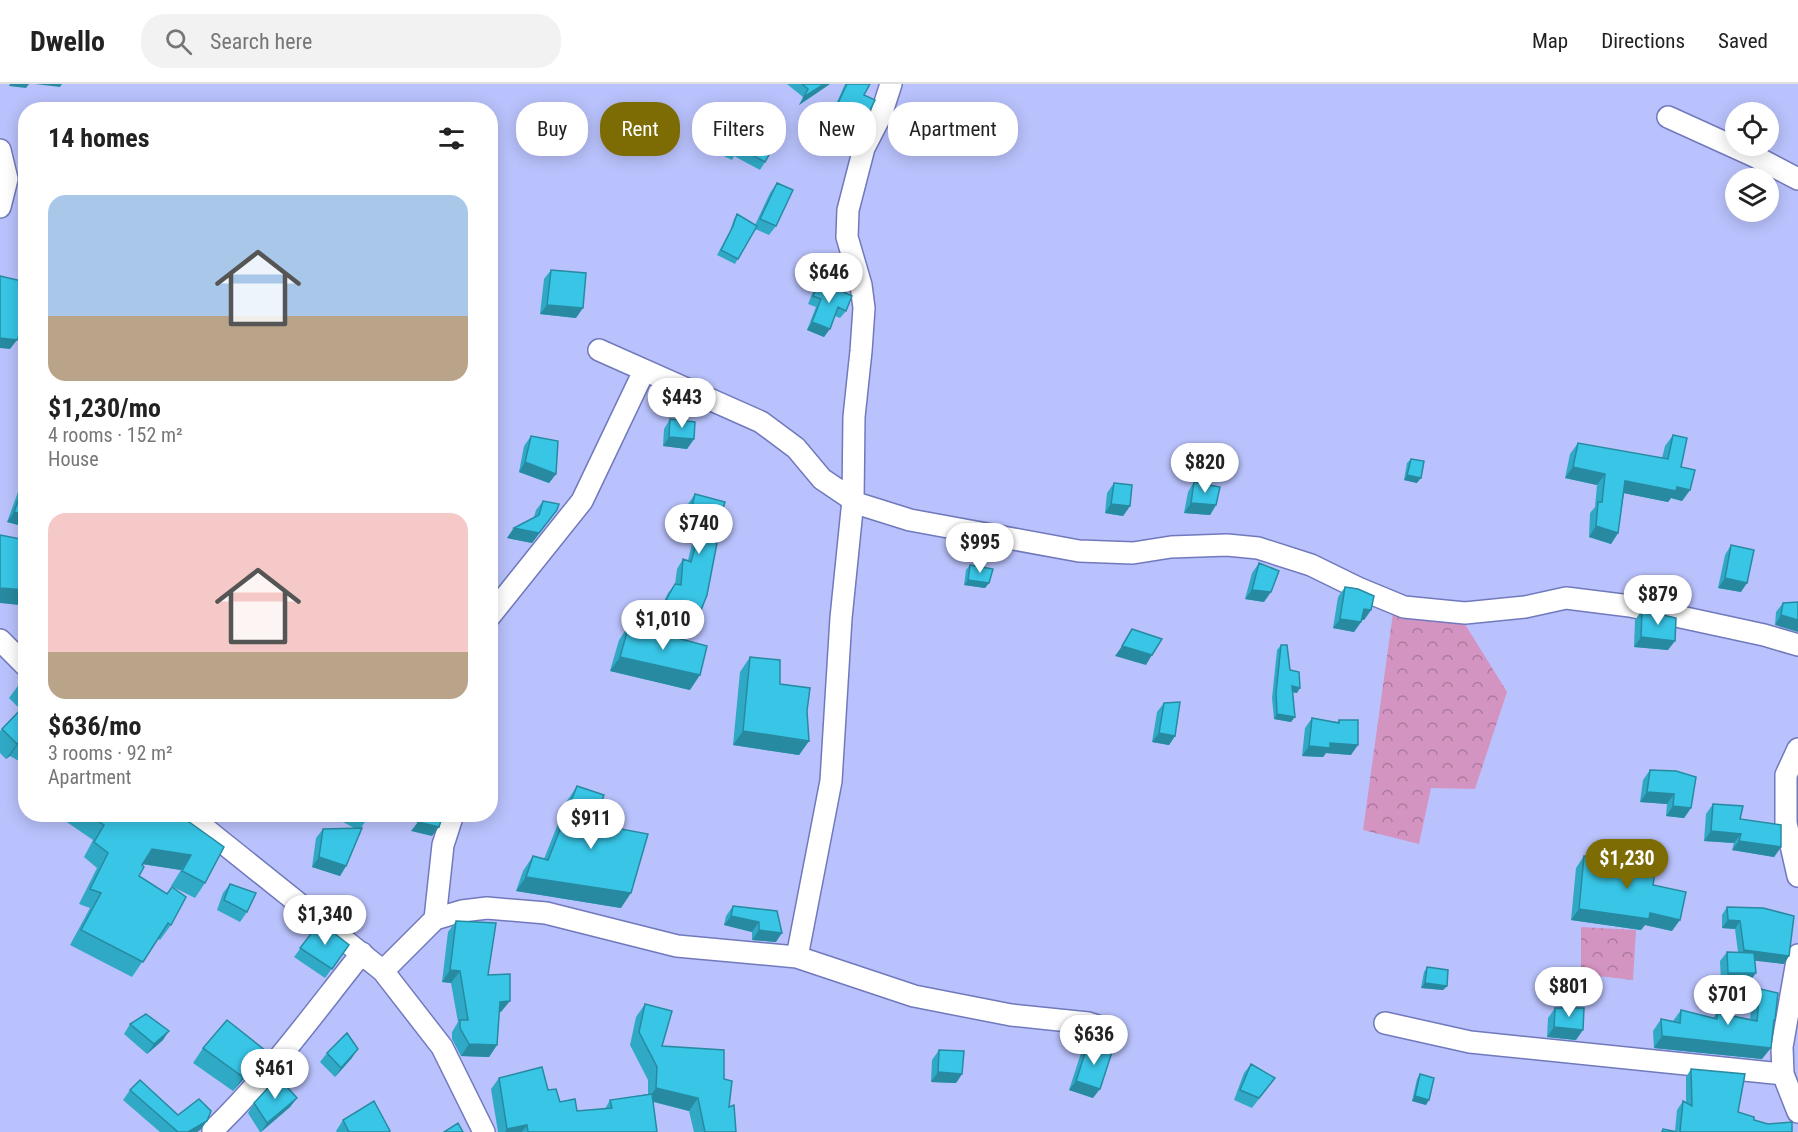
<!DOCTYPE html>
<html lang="en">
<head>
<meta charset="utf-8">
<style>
	:root { --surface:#fff; --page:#f2f2f2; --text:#222; --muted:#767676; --line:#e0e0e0; --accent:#7d6b04 }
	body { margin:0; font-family:"Roboto Condensed",sans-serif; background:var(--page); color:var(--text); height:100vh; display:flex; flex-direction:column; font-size:22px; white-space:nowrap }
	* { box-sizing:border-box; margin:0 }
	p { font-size:20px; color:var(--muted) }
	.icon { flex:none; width:33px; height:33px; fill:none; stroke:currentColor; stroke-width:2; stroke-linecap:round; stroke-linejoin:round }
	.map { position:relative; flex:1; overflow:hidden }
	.drawer { position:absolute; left:18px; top:18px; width:480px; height:720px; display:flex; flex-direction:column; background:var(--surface); border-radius:24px; box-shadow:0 3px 15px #0003 }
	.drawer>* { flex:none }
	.banner { position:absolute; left:516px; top:18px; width:570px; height:54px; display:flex; gap:12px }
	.controls { position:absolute; left:1725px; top:18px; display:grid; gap:12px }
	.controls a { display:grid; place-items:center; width:54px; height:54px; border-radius:50%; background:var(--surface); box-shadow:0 3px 15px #0003; font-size:30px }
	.price { position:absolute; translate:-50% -51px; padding:0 14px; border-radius:21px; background:#fff; color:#222; font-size:20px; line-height:39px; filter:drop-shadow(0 2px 3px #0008) }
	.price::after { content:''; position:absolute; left:50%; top:36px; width:18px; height:14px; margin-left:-9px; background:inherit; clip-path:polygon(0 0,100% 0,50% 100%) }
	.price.current { background:var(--accent); color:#fff }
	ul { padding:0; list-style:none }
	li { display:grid; align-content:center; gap:12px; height:318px; padding:0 30px }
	li span { display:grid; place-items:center; height:186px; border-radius:18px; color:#555 }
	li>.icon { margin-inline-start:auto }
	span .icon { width:108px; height:108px; fill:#fffc; stroke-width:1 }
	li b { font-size:26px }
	h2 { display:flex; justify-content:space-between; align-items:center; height:72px; padding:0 30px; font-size:26px }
	.pill { padding:0 21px; border-radius:24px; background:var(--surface); box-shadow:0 3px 15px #0003; font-size:21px; line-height:54px }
	.pill.current { background:var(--accent); color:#fff }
	header { display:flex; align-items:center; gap:36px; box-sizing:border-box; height:84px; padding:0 30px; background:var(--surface); border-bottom:2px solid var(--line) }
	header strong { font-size:28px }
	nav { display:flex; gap:33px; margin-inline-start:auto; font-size:21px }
	.search { width:420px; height:54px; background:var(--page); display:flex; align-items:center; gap:15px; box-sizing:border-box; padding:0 21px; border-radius:24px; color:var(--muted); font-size:22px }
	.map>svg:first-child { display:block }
</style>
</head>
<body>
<header>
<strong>Dwello</strong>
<div class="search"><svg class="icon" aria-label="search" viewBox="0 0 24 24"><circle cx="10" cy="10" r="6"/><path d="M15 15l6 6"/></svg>Search here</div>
<nav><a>Map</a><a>Directions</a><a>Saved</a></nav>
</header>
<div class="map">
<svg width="1798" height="1048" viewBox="0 0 1798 1048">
	<defs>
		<pattern id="forest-crowns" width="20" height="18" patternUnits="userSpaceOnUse" patternTransform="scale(1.5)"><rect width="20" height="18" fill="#d494c2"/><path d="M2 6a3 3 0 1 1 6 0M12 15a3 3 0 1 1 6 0" fill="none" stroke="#ac799f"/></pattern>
	</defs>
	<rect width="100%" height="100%" fill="#b9c2fc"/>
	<!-- forest -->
	<path fill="url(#forest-crowns)" d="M1393 529 1463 537 1507 608 1475 705 1431 704 1419 760 1363 746Z
		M1581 843 1636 846 1633 896 1581 890Z"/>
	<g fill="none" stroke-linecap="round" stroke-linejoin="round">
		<!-- minor casing -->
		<g stroke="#7079bc" stroke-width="24">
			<path id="minor" d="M1668 33 1754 72 1798 95
				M0 66 7 95 0 123
				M599 266 761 338 796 364 822 395 859 420 910 436 1079 467 1133 469 1171 463 1227 461 1258 464 1311 481 1358 504 1404 523 1465 529 1525 523 1566 514 1630 522 1764 551 1798 561
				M490 532 582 417 644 287
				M0 556 26 582
				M1798 665 1786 691V739L1798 792
				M187 730 383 887 442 963 484 1048
				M435 835 443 761 453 730
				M1798 871 1782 963 1783 990 1798 1028
				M797 873 831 697 841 534 853 416 854 333 861 267 864 224 861 201 847 153 848 126 864 64 881 31 891 0
				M383 887 435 835 462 827 487 824 546 829 677 862 797 873 914 912 1011 931 1088 939 1113 947
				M1385 939 1470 958 1783 990
				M213 1048V1046C268 993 314 929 362 869"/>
		</g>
		<!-- minor -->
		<use href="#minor" stroke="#fff" stroke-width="21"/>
	</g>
	<!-- wall -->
	<path fill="#30a9c6" d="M787 0H830L799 21 803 13Z
		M845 0H870L864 11 868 30 863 38 853 32 845 45 828 38Z
		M721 44 765 78 760 86 734 72 732 76 709 65 716 52Z
		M777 99 776 142 769 151 755 145 735 180 717 171 730 147 734 135 737 130 755 141 770 109Z
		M551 186 576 234 540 230 544 195Z
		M820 197 846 227 840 234 835 232 824 253 807 246 816 223 808 220 814 205Z
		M670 335 694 355 687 365 663 362 664 345Z
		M1673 351 1681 383 1690 406 1682 417 1671 414 1668 418 1624 409 1618 449 1611 460 1589 453 1590 429 1595 423 1597 401 1565 394 1570 370 1578 359 1662 374 1665 362Z
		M531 352 556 390 549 399 519 388 524 362Z
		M1411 375 1417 399 1404 396 1407 379Z
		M25 398 26 443 7 438 18 408Z
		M1194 398 1216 421 1210 431 1184 429 1188 408Z
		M1114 399 1130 422 1123 432 1105 429 1107 409Z
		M695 410 713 458 695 535 660 526 668 509 675 500 677 485 683 475 688 476 695 448 682 444 688 420Z
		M543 417 557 426 532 459 507 454 514 444 534 433 536 426Z
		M1731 461 1741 508 1718 504 1725 471Z
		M1259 479 1264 518 1245 515 1252 489Z
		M970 481 989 499 985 504 964 501 966 486Z
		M1345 503 1371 526 1364 536H1362L1361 538 1354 548 1333 544 1338 513Z
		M1798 518 1775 541 1776 528 1783 519Z
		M1642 526 1668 566 1634 563 1635 536Z
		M629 541 690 606 610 587 619 556Z
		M1281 561 1290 586 1297 609 1292 608 1291 638 1274 635 1272 614 1277 566Z
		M750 573 780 600 809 657 799 671 733 661 740 588Z
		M26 593V681L10 672 6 675 0 669V647L20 625 9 614 20 599Z
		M1164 619 1175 652 1169 661 1152 658 1157 628Z
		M1312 634 1337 638 1339 636 1351 671 1326 669 1323 673 1302 672 1305 644Z
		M1650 686 1691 724 1684 734 1666 732 1667 720 1640 718 1643 696Z
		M577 702 621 824 516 807 523 787 533 772 544 775 567 717Z
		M1713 720 1740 735 1781 763 1774 773 1732 766 1734 759 1704 757 1706 730Z
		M55 730H183L205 799 195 814 171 802 181 786 142 780 139 792 171 841 160 856 158 855 132 893 70 861 90 824 79 820 97 784 84 773 93 756Z
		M332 730H370L361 744 346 782 340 792 312 783 316 754 323 745 354 744 332 732Z
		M1584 772 1653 801 1672 847 1645 841 1641 846 1571 836 1576 784Z
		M230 800 247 828 240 838 217 826 223 809Z
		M733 822 777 827 776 858 752 856V848L724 841 726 832Z
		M1727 823 1789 872 1784 880 1755 876 1749 899H1721L1720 877 1727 868H1738L1735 845 1722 844V831Z
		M456 837 488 891 501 928H499L497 961 489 973 461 972 452 955V948L458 938 451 899 442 898 448 848Z
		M320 838 349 861 325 894 294 873Z
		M1427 883 1447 902 1443 906 1421 904 1424 888Z
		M1760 905 1775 936 1773 939 1762 975 1654 964 1653 947 1661 935 1673 937 1681 926 1713 934 1717 929 1750 935 1752 917Z
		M645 920 662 962 724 995 729 1023 736 1048H694L689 1027 653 1018 657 1048H498L491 1005 499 994 548 1006 560 1018 577 1027 605 1025 610 1016 648 1010V996L630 961 636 933Z
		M1555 924 1576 956 1547 953 1548 934Z
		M130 940 163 956 147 970 124 950Z
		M1088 960 1093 1014 1069 1006 1081 969Z
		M203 964 266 967 256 981 233 1007 193 979Z
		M358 965 351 975 335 993 320 978 327 969Z
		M939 966 962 990 956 999 931 998 932 976Z
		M1251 980 1275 994 1252 1024 1234 1016 1244 989Z
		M1691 985 1738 1028 1754 1036 1792 1048H1661L1663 1045 1675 1047 1677 1026 1683 1017 1686 1019V993Z
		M1420 990 1426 1021 1412 1017 1417 995Z
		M130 1006 178 1031 207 1037 200 1046 197 1048H160L123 1016Z
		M297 1014 290 1023 261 1048H260L248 1029 254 1019Z
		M343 1036 390 1048H337L336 1047Z"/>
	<!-- shaded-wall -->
	<path fill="#278aa1" d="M10 0H29L26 4 9 2Z
		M35 0H62L60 3Z
		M824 0H830L799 21 804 13Z
		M547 221 583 224 576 234 540 230Z
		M812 238 830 245 824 253 807 246Z
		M1 254 17 256 10 265 0 264V256Z
		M669 353 694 355 687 365 663 362Z
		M525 378 556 390 549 399 519 388Z
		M1573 383 1605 390 1597 401 1565 394Z
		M1407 391 1421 394 1417 399 1404 396Z
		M1625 397 1677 403 1690 406 1682 417 1671 414 1668 418 1618 408Z
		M1191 419 1216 421 1210 431 1184 429Z
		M1111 420 1130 422 1123 432 1105 429Z
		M557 426 532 459 507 454 514 444Z
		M14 428 26 431V443L7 438Z
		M689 435 702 438 695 448 682 444Z
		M1596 442 1618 449 1611 460 1589 453Z
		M1725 494 1747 499 1741 508 1718 504Z
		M968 496 989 499 985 504 964 501Z
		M0 504 26 506V511L19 521 0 519Z
		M1252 506 1271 508 1264 518 1245 515Z
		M666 516 701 526 695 535 660 526Z
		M1364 525 1371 526 1364 536 1357 535Z
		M1781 531 1798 536V548L1775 541Z
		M1340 535 1361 538 1354 548 1333 544Z
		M1641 553 1675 557 1668 566 1634 563Z
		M1122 562 1152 571 1146 581 1115 572Z
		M620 573 700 591 690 606 610 587Z
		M1292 602 1300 604 1297 609 1288 607Z
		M1277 630 1295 633 1291 638 1274 635Z
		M743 647 809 657 799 671 733 661Z
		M1159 649 1175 652 1169 661 1152 658Z
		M20 657 10 672 6 675 17 660Z
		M1330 659 1358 661 1351 671 1326 669 1323 673 1302 672 1309 662Z
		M1647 708 1674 710 1667 720 1640 718Z
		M1673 722 1691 724 1684 734 1666 732Z
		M418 738 439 743 432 752 411 747Z
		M1711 747 1741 750 1734 759 1704 757Z
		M1739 757 1781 763 1774 773 1732 766Z
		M152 765 191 771 181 786 142 780Z
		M319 773 346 782 340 792 312 783Z
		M526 793 631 809 621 824 516 807Z
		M1579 825 1650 829 1680 836 1672 847 1645 841 1641 846 1571 836Z
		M731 832 759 838 752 848 724 841Z
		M1728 836 1740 837 1735 845 1722 844Z
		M759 846 782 849 776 858 752 856Z
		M1744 866 1789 872 1784 880 1739 875Z
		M450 886 460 887 451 899 442 898Z
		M1728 889H1756L1749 899H1721Z
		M1425 899 1447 902 1443 906 1421 904Z
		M510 917 501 928 492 929 500 918Z
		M1554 943 1583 946 1576 956 1547 953Z
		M169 947 163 956 147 970 154 960Z
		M1662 952 1771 964 1762 975 1654 964Z
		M469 960 497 961 489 973 461 972Z
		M358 965 351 975 335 993 341 984Z
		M266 967 256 981 233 1007 243 993Z
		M938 988 962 990 956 999 931 998Z
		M1076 997 1100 1005 1093 1014 1069 1006Z
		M656 1004 698 1014 689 1027 648 1016Z
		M1415 1012 1429 1016 1426 1021 1412 1017Z
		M297 1014 290 1023 261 1048 267 1039Z
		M207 1037 200 1046 197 1048H188Z
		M527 1041 522 1048H505L507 1045Z"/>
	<!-- building -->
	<path fill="#38c5e6" stroke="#278aa1" stroke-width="1.5" d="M802 0H824L804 13 808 5Z
		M847 0H870L864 11 875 16 868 30 856 24 850 37 833 30Z
		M721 44 743 57 775 60 765 78 739 64 737 69 714 58Z
		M777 99 793 106 776 142 760 135Z
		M737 130 757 142 738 175 721 166 733 142Z
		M551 186 586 189 583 224 547 221Z
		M0 192 26 198V232L24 237H26V241L17 256 1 254 0 258Z
		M820 197 852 212 846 227 838 223 830 245 812 238 821 215 813 212Z
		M670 335 695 338 694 355 669 353Z
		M1673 351 1687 354 1681 383 1695 386 1690 406 1677 403 1676 407 1625 397 1618 449 1596 442 1598 418H1602L1605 390 1573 383 1578 359 1668 375Z
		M531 352 558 357 556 390 525 378Z
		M1411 375 1424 377 1421 394 1407 391Z
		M25 398H26V431L14 428Z
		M1194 398 1220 403 1216 421 1191 419Z
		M1114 399 1132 401 1130 422 1111 420Z
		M695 410 725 418 713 458 717 459 707 511 701 526 666 516 675 500 681 501 683 475 691 478 702 438 689 435Z
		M543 417 559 420 557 426 539 449 514 444 539 431Z
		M0 451 26 456V506L0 504Z
		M1731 461 1754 466 1747 499 1725 494Z
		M1259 479 1279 487 1271 508 1252 506Z
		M970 481 993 485 989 499 968 496Z
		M1345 503 1358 505 1374 512 1371 526 1364 525 1361 538 1340 535Z
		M1798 518V536L1781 531 1783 519Z
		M1642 526 1676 534 1675 557 1641 553Z
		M629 541 707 562 700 591 620 573Z
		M1132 545 1162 555 1152 571 1122 562Z
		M1281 561H1287L1290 586 1299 588 1300 604 1292 602 1295 633 1277 630 1276 609Z
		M750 573 780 576V600L810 604 807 627 809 657 743 647Z
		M26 593V605L20 599Z
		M1180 618 1175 652 1159 649 1164 619Z
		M26 620V660L20 657 17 660 2 645Z
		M1312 634 1339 639V636H1358V661L1330 659V664L1309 662Z
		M1650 686 1676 687 1696 693 1691 724 1673 722 1674 710 1647 708Z
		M577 702 604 711 594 740 648 750 631 809 526 793 533 772 548 776Z
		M1713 720 1743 722 1740 735 1781 741V763L1739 757 1741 750 1711 747Z
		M87 730H183L186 732 185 735 224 763 205 799 182 787 191 771 152 765 149 770 142 781 144 783 139 792 167 810 172 803 186 813 171 841 168 839 143 878 81 846 101 809 90 805 108 769 94 758 104 741Z
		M425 730H443L439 743 418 738Z
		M362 744 346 782 319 773 323 745Z
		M1584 772 1656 781 1653 801 1686 808 1680 836 1650 829 1649 835 1579 825Z
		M230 800 256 809 247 828 224 816Z
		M733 822 777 827 782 849 759 846V838L731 832Z
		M1727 823 1763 824 1794 832 1789 872 1744 866 1740 837 1728 836Z
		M456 837 496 839 488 891 510 890V917L500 918 497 961 469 960 460 944V936H468L460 887 450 886Z
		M320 838 349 861 332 885 300 864Z
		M1727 868 1754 869 1756 889H1728Z
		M1427 883 1448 886 1447 902 1425 899Z
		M1760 905 1778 909 1775 936H1774L1771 964 1662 952 1661 935 1680 939 1681 926 1717 935V929L1757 937Z
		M645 920 672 927 662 962 724 966V995L732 997 729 1023 734 1021 736 1048H705L698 1014 656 1004 657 983 639 948Z
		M1555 924H1584L1583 946 1554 943Z
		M146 930 169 947 154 960 130 940Z
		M227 936 266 967 243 993 203 964Z
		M347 949 358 965 341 984 327 969Z
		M1088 960 1112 968 1100 1005 1076 997Z
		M939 966 964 967 962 990 938 988Z
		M1251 980 1275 994 1259 1014 1240 1006Z
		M542 983 548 1006 556 1005 560 1018 575 1015 577 1027 612 1024 610 1016 652 1010 657 1048H528L527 1041 507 1045 499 994Z
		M1691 985 1745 990 1738 1028 1754 1033V1036L1768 1040 1792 1038V1048H1680L1683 1017 1692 1022Z
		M1420 990 1434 994 1429 1016 1415 1012Z
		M278 993 297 1014 267 1039 254 1019Z
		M140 996 178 1031 199 1015 211 1027 207 1037 188 1048H178L130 1006Z
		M374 1017 390 1047 388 1048H349L343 1036Z
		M458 1039 463 1048H444Z
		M1663 1045 1677 1048H1662Z"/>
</svg>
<div class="controls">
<a><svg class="icon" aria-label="locate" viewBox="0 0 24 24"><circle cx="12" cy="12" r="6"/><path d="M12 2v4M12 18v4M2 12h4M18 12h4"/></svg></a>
<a><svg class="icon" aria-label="layers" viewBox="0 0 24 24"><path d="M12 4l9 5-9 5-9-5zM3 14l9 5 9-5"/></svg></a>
</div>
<b class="price" style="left:829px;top:220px">$646</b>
<b class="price" style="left:682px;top:345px">$443</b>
<b class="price" style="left:1205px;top:410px">$820</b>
<b class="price" style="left:699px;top:471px">$740</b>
<b class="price" style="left:980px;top:490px">$995</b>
<b class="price" style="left:1658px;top:542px">$879</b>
<b class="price" style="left:663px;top:567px">$1,010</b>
<b class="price" style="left:591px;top:766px">$911</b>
<b class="price current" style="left:1627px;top:806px">$1,230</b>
<b class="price" style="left:325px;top:862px">$1,340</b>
<b class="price" style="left:1569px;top:934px">$801</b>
<b class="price" style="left:1728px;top:942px">$701</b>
<b class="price" style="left:1094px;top:982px">$636</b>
<b class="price" style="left:275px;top:1016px">$461</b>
<div class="banner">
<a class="pill">Buy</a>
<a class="pill current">Rent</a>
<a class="pill">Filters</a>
<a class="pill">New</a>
<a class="pill">Apartment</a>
</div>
<section class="drawer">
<h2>14 homes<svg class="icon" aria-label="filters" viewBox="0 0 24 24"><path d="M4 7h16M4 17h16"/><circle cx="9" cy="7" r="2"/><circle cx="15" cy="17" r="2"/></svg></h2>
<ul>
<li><span style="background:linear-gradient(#a9c7e8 65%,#b9a48a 0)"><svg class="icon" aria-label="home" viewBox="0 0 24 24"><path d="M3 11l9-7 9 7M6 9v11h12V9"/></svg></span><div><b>$1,230/mo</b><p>4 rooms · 152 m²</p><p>House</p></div></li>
<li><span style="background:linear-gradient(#f6c9c9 75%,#b9a48a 0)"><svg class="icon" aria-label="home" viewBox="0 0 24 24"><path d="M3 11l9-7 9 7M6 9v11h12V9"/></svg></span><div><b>$636/mo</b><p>3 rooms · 92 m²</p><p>Apartment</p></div></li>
</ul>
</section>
</div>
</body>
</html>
